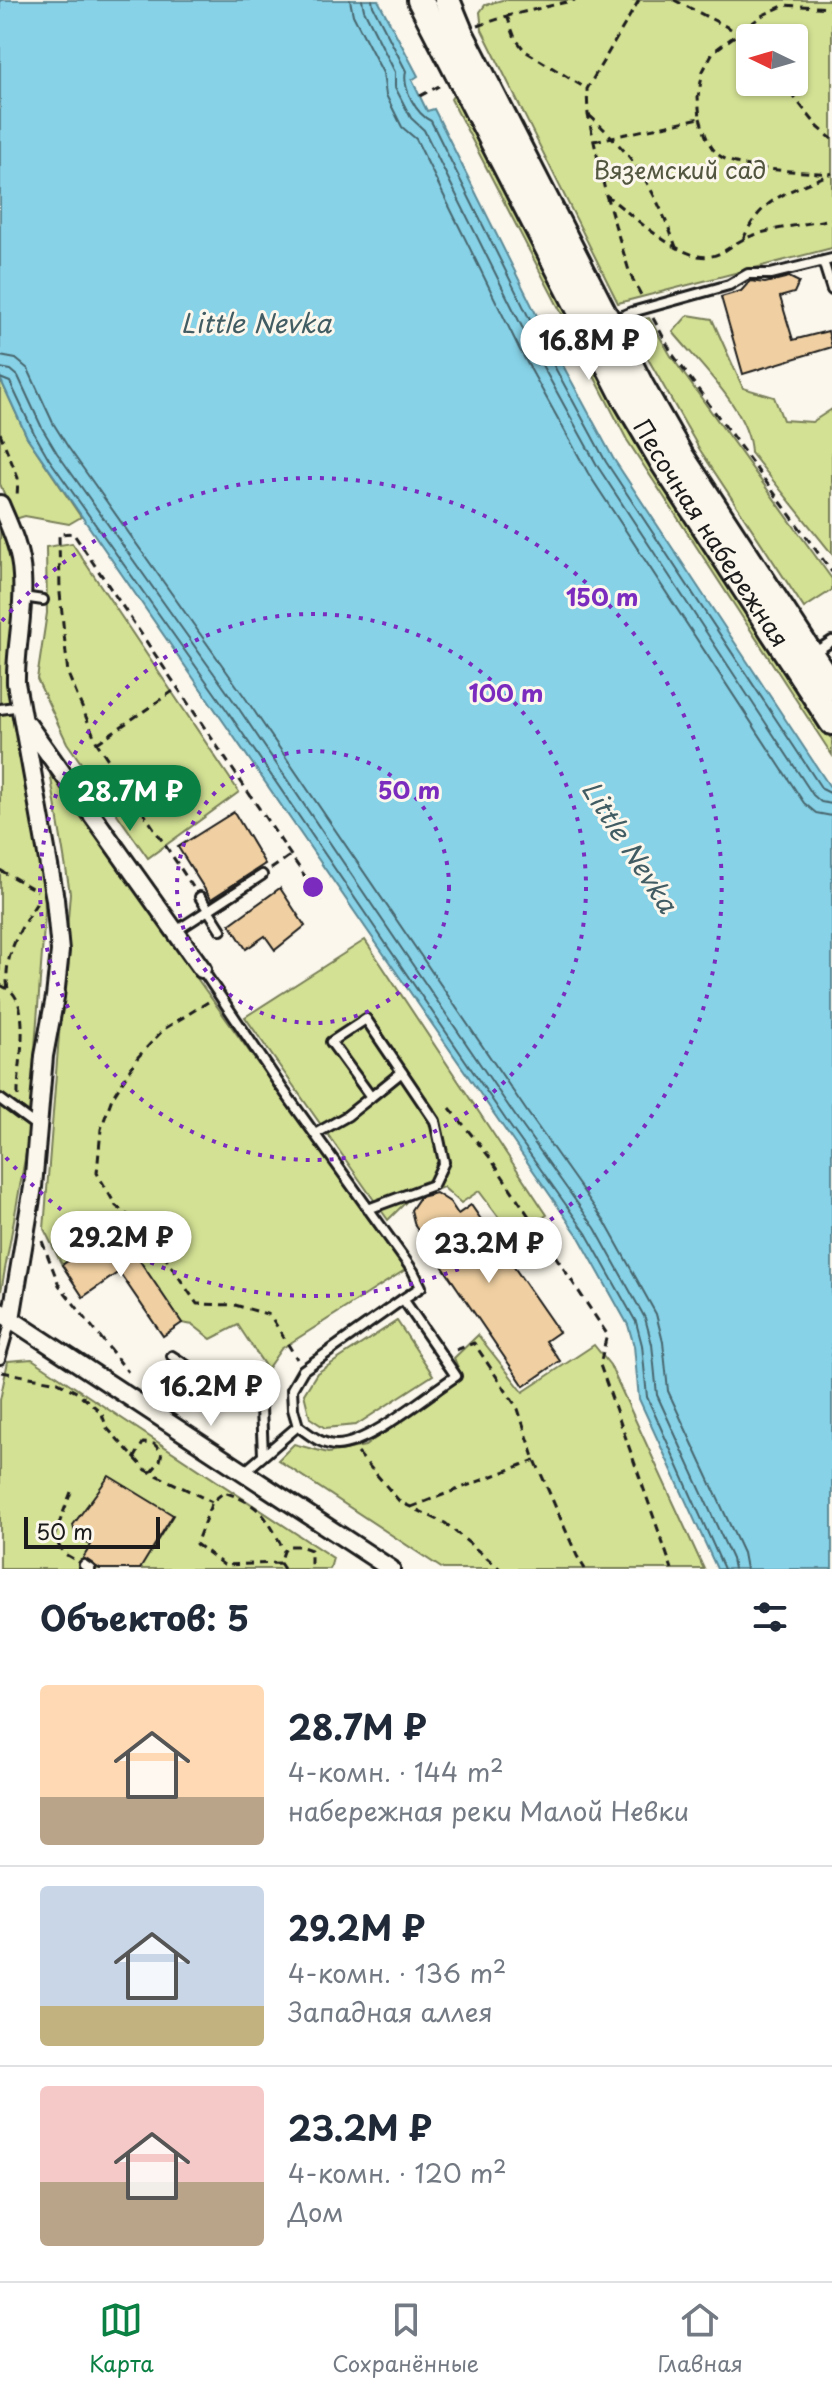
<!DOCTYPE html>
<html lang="ru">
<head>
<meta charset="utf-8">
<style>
	:root { --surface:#fff; --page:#f2f2f3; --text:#1f2937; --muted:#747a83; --line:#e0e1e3; --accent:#0b8043 }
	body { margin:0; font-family:"Playpen Sans",sans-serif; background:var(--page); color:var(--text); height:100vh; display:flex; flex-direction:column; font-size:30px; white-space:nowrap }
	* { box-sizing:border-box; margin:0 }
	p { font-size:26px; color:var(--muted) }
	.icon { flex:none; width:44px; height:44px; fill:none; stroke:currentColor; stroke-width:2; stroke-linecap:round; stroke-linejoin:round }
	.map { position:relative; height:1569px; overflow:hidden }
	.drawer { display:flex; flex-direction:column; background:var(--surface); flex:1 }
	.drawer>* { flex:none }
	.needle { width:52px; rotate:275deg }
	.fabs { position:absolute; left:736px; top:24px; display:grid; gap:16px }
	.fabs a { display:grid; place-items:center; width:72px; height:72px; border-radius:8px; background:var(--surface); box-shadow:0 2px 6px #0004; font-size:40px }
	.scale { position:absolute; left:24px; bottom:20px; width:136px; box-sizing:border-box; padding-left:8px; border:4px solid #1c1c1c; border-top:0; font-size:22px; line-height:28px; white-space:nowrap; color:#1c1c1c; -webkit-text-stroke:6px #fbf7ec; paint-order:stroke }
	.price { position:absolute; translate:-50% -68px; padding:0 18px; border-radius:28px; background:#fff; color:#222; font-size:26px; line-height:52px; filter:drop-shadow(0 2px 4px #0008) }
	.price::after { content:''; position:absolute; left:50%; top:48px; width:24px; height:18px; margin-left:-12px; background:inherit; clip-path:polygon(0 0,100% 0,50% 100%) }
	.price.on { background:var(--accent); color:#fff }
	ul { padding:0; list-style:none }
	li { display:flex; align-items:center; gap:24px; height:200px; padding:0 40px }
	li+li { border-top:2px solid var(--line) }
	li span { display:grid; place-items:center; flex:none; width:224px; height:160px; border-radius:8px; color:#555 }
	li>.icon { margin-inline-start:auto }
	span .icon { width:96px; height:96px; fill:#fffc; stroke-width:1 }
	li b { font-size:34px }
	h2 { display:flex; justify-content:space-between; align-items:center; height:96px; padding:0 40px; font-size:34px }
	.dock { display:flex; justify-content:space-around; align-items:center; height:112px; border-top:2px solid var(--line); background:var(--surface); font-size:22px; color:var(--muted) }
	.dock a { display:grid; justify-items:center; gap:4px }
	.dock .on { color:var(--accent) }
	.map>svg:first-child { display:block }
</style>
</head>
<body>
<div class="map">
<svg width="832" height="1569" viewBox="0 0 832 1569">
	<rect width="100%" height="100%" fill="#fbf7ec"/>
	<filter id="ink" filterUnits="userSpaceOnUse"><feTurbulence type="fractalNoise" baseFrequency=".0125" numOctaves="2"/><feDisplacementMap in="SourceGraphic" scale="16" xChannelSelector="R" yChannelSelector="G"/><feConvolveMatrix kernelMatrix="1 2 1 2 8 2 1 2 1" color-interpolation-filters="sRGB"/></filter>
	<g filter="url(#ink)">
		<!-- green -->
		<path fill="#d3e194" stroke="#787e58" stroke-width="2" fill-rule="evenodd" d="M502 0H832V248L618 303 482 30 480 12 485 5ZM750 38H794V82H750Z
			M455 93 782 664 832 739V755L627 440 451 99Z
			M688 315 712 319 743 388 774 397 783 420 812 422 832 409V554L751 453C750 411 699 364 673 332Z
			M649 318 671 356 832 579V590L804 608 700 450 627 322Z
			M0 378 27 437 81 517 69 524 25 516 15 519 0 484Z
			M0 521 9 542 17 580 14 624 44 872 45 913 28 1142 0 1297Z
			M72 543 239 792 148 858 67 743 37 679 47 613 46 547Z
			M50 772 405 1270 281 1349 267 1369 238 1325 211 1339 193 1325 182 1323 125 1240 113 1247 105 1236 62 1265 44 1229 70 893Z
			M365 940 547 1215 512 1235 479 1191 461 1203 443 1187 407 1201 388 1220 245 1017Z
			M397 1321 433 1375 356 1425 325 1428 310 1418 304 1394 317 1373Z
			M478 1335 523 1392 594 1345 610 1365 704 1569H443L278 1460 294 1444 328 1453 365 1446 461 1375 454 1358Z
			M32 1359 333 1558 330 1569H0V1400L8 1361Z"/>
		<!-- water -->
		<path fill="#87d2e7" stroke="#5c8996" stroke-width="2" d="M0 0H378L418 76 412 80 427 111 434 109 547 336 613 458 832 790V1569H717L639 1399 634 1346 628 1325 579 1237 27 437 0 378Z"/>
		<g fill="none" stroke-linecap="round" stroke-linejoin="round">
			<!-- shore -->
			<path stroke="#47656d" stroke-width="2" d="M350 0 353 15 383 73 386 95 402 127 416 139 520 350 588 473 804 803 816 813 832 816
				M362 0 364 10 395 72V87L411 118 424 130 531 345 598 467 813 795 821 802 832 804
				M372 0 373 6 406 71C402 88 416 114 431 121L540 340 606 462 822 789 832 794
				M0 356 16 359 28 369 53 423 68 447 244 696 528 1113 605 1222 656 1314 663 1342 668 1391 743 1553 746 1569
				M0 368 11 370 18 376 42 428 57 453 235 703 518 1120 595 1228 645 1318 652 1344 657 1395 732 1559 734 1569
				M0 378 10 382 34 433 49 459 226 709 510 1126 586 1233 636 1322 642 1345 647 1397 724 1569"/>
		</g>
		<!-- building -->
		<path fill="#f0d0a2" stroke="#1c1c1c" stroke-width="2" d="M789 277 799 282 794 293 780 297 793 340 828 331 832 347 743 374 721 297 741 291 750 281 765 283Z
			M234 812 265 864 211 899 178 847Z
			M280 888 305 926 275 950 265 936 246 949 230 924Z
			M436 1193 450 1202 458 1214 471 1205 559 1332 546 1341 560 1361 524 1386 415 1226 411 1210 420 1197Z
			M105 1236 113 1247 125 1239 182 1323 163 1336 119 1272 83 1297 62 1265Z
			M109 1476 173 1515 140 1569H100L83 1558 91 1545 76 1537 73 1525Z"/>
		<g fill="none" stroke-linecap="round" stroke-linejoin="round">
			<!-- lane casing -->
			<g stroke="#1c1c1c" stroke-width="14">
				<path id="lane" d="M823 261 832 290
					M611 321 632 312 729 285 748 274H771L832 259
					M23 597 43 600
					M815 652 832 641
					M0 709 22 706
					M200 897 221 930
					M176 931 262 875
					M202 969 281 1087 413 1271 421 1287 403 1299
					M371 1097 402 1072
					M0 1099 38 1127
					M315 1134 347 1116 371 1097 331 1042 366 1019 435 1121 444 1162 433 1185 368 1209
					M172 1356 198 1373H229L260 1385 263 1455
					M0 1359 11 1320
					M243 1473 298 1426 293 1409 292 1389 303 1370 403 1299 456 1376C427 1395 369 1444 337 1445 322 1445 310 1435 298 1426
					M84 1565 90 1569"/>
			</g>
			<!-- street casing -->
			<g stroke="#1c1c1c" stroke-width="22">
				<path id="street" d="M0 504C10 527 21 550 22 576 25 612 15 647 16 683L55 899 60 951 55 997 44 1056 33 1187 11 1319
					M28 725 202 969
					M0 1312 391 1569"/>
			</g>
			<!-- secondary casing -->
			<g stroke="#1c1c1c" stroke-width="30">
				<g id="secondary">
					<path id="s1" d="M420 0 625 398 664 464 832 722"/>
					<path d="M447 0 461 34 642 388 679 453 832 687"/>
				</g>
			</g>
			<!-- path -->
			<path stroke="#1c1c1c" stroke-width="3" stroke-dasharray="8 6" stroke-linecap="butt" d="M639 0 587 89 588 115 606 195C631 214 667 249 698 256 717 260 727 248 742 240 763 229 808 224 832 219
				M674 0 739 33 750 43
				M507 16 515 38 525 51 587 89
				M478 26 507 16 575 0
				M782 82 818 127 832 139
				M420 96 439 86
				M589 115C636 158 654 187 676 247
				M700 118C704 131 708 147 720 156 741 171 802 171 830 174
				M594 141 700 118 698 97 703 71 713 52 763 15 785 5 832 8
				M606 195 630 274 642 297
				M743 240C761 196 792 191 832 173
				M653 318 673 355 832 572
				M0 433 18 478 17 498
				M97 743 179 687
				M271 869 291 855
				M0 870 37 891
				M193 887 97 743 68 674 60 593 59 534 73 533 321 900
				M0 985 8 989
				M208 1002 164 1029 138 1057 112 1098 101 1129 97 1173 116 1206 146 1229 197 1304 235 1305 270 1315 297 1359
				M18 1096C17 1069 33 1005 8 989 2 957 21 927 38 901
				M450 1108 491 1159 607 1334 600 1365 672 1569
				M42 1241 59 1285 128 1372
				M456 1350 474 1343 518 1409 535 1460 577 1556 585 1569
				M2 1372 58 1382 78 1393 101 1412 107 1428 146 1470 212 1502
				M358 1453 400 1502 445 1523 500 1569
				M134 1459 143 1443 154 1444 162 1452 160 1461 151 1472
				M71 1492 54 1537 63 1553 75 1560
				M411 1507 535 1460
				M280 1563 224 1565 196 1544 212 1502 224 1492C260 1504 268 1518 284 1551
				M284 1569 280 1563 284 1551 289 1546H300L311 1550V1569"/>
			<!-- lane -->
			<use href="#lane" stroke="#fbf7ec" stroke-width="8"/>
			<!-- street -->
			<use href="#street" stroke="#fbf7ec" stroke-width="16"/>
			<!-- secondary -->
			<use href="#secondary" stroke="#fbf7ec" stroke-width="24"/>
		</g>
	</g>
	<!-- distance rings -->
	<g fill="none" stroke="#7b2cbf" stroke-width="4" stroke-dasharray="4 8">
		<circle cx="313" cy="887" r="136"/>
		<circle cx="313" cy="887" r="273"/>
		<path d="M2 621A409 409 0 1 1 2 1153"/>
	</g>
	<g text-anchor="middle" stroke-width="6" stroke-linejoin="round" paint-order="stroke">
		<!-- park labels -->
		<g font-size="24" fill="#535740" stroke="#fbf7ec">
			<text x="680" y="179">Вяземский сад</text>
		</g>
		<!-- street labels -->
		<g font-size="24" fill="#1c1c1c" stroke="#fbf7ec">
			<text dy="8" stroke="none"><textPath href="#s1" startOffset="608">Песочная набережная</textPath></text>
		</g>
		<!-- water labels -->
		<g font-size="26" font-style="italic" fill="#415c63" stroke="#fbf7ec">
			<text x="256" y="333">Little Nevka</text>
			<text transform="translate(629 847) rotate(57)" y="9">Little Nevka</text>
		</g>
	</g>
	<circle cx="313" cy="887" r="12" fill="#7b2cbf" stroke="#fbf7ec" stroke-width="4"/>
	<g font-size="24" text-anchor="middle" font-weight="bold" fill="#7b2cbf" stroke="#fbf7ec" stroke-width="6" stroke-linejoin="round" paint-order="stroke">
		<text x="602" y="606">150 m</text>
		<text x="506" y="702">100 m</text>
		<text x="409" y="799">50 m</text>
	</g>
</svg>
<div class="fabs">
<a><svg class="needle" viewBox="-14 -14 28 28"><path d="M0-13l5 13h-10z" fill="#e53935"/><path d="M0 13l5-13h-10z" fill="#747a83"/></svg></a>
</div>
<div class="scale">50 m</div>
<b class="price" style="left:589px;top:382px">16.8M ₽</b>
<b class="price on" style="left:130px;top:833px">28.7M ₽</b>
<b class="price" style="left:121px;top:1279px">29.2M ₽</b>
<b class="price" style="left:489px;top:1285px">23.2M ₽</b>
<b class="price" style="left:211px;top:1428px">16.2M ₽</b>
</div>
<section class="drawer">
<h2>Объектов: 5<svg class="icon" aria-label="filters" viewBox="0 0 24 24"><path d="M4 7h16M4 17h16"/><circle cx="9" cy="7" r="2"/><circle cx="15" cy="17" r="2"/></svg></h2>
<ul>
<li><span style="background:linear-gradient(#ffd9b3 70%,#b9a48a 0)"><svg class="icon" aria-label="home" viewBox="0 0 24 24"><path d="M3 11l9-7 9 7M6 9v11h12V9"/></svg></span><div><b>28.7M ₽</b><p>4-комн. · 144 m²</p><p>набережная реки Малой Невки</p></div></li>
<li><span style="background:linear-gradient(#c9d6e8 75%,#c2b280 0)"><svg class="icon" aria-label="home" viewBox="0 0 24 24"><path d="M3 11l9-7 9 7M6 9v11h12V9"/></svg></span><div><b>29.2M ₽</b><p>4-комн. · 136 m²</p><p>Западная аллея</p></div></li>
<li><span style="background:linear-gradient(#f6c9c9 60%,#b9a48a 0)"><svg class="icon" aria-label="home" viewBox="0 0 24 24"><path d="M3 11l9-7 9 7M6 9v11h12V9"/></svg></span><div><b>23.2M ₽</b><p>4-комн. · 120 m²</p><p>Дом</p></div></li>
</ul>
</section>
<nav class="dock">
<a class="on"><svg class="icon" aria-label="map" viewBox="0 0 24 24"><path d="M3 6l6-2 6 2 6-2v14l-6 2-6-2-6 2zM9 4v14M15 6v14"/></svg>Карта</a>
<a><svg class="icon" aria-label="saved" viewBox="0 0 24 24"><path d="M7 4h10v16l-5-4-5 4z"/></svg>Сохранённые</a>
<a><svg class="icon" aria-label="home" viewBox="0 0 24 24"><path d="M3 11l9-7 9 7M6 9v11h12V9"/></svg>Главная</a>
</nav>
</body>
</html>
